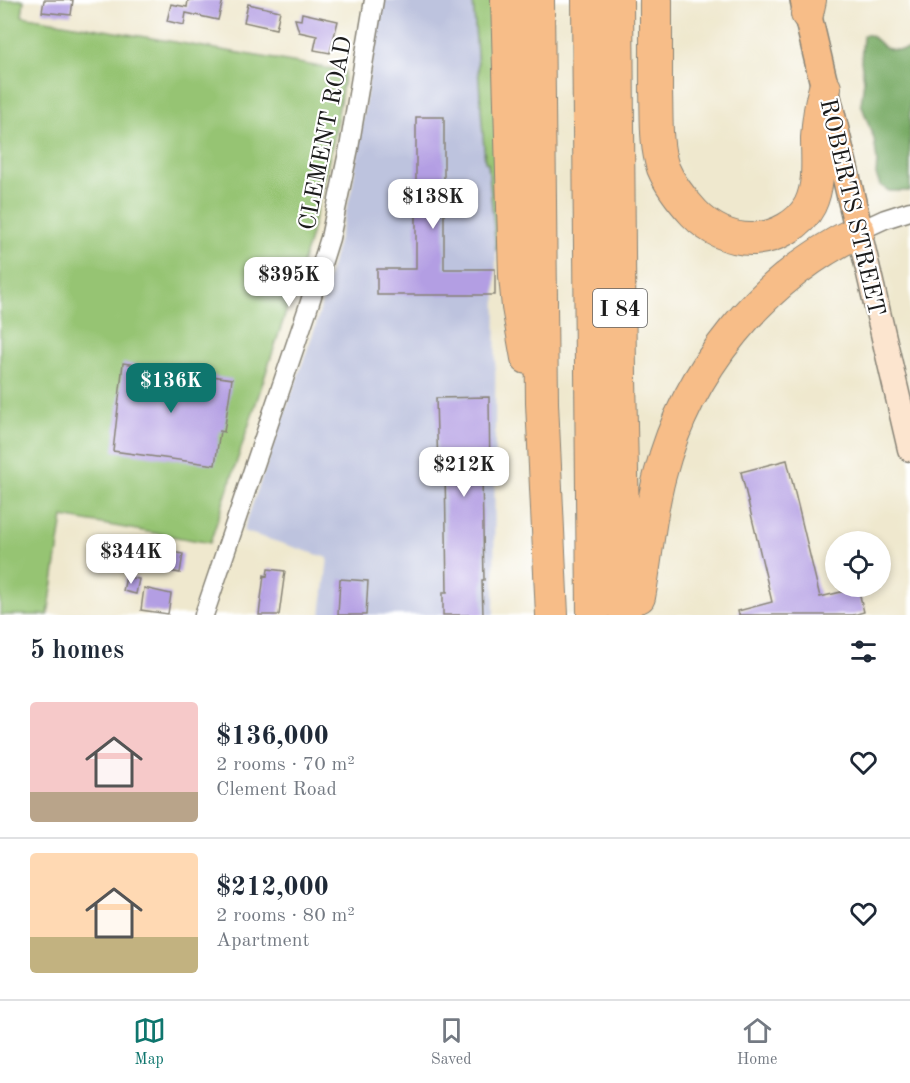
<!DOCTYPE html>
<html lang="en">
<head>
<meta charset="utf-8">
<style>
	:root { --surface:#fff; --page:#f2f2f3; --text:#1f2937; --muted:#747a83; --line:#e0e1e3; --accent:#0f766e }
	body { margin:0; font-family:"Old Standard TT",serif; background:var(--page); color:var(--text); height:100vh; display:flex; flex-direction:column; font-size:22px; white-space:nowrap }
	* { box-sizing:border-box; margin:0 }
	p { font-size:20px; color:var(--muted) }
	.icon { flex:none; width:33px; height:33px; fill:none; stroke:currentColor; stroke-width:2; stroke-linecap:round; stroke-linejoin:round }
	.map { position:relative; height:615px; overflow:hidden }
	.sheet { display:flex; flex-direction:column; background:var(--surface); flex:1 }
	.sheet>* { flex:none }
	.controls { position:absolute; left:825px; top:531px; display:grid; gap:12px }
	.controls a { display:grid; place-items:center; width:66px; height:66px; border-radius:50%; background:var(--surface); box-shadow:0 3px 9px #0003; font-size:30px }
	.price { position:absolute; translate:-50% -51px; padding:0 14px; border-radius:12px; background:#fff; color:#222; font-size:20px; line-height:39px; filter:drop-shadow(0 2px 3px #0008) }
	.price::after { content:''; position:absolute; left:50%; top:36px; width:18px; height:14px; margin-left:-9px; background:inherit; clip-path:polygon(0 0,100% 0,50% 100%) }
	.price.current { background:var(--accent); color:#fff }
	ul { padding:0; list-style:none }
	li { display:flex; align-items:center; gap:18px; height:150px; padding:0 30px }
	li+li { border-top:2px solid var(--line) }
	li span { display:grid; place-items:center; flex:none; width:168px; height:120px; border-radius:6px; color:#555 }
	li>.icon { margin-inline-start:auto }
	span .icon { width:72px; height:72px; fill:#fffc; stroke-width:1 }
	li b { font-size:26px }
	h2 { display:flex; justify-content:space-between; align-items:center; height:72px; padding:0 30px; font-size:26px }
	.tabs { display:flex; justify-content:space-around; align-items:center; height:84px; border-top:2px solid var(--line); background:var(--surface); font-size:16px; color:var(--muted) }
	.tabs a { display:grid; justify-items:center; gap:3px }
	.tabs .current { color:var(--accent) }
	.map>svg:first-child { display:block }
</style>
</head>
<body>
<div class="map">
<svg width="910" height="615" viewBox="0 0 910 615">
	<rect width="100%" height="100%" fill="#fff"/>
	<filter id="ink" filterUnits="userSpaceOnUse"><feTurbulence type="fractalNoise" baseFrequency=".0167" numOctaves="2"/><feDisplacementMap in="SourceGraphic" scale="12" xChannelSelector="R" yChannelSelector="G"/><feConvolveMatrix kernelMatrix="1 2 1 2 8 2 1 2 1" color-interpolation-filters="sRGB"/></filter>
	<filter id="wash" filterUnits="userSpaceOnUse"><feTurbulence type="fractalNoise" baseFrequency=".008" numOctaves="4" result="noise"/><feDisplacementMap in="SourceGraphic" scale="24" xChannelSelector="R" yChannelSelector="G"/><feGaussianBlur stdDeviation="1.35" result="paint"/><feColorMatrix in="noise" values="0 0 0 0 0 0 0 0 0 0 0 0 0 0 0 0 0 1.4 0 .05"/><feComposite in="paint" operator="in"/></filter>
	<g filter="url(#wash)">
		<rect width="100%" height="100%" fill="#efe8ce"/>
		<!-- industrial -->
		<path fill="#bdc3de" d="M381 0H473L496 248 494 615H321L328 558 243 531 316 325 352 188Z"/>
		<!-- green -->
		<path fill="#96c473" stroke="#597048" stroke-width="1.5" d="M0 0H24L22 16 345 71 334 138 309 242 210 543 63 517 48 615H0Z
			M473 0H492L501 245 496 250 488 163 485 162Z"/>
		<!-- forest -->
		<path fill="#78aa65" stroke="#4a6340" stroke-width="1.5" d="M866 34C875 36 878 43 886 48 892 51 902 50 910 49V191H889L880 185 876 175 877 161 874 139 861 104 864 80 861 61 863 36Z"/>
		<g id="blocks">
			<!-- building -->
			<path fill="#b39ee3" d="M44 0H73L71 15 42 12Z
				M188 0H223L218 20 186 13 184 25 167 21 171 4 187 7Z
				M248 4 280 11 276 29 244 22Z
				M302 13 338 21 330 53 314 50 317 36 299 32 295 19 301 20Z
				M416 117H444V269H495V295H377V269H416Z
				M123 363 232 379 224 432 220 431 215 465 113 451Z
				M489 397 490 474 482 475 484 580H482L483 615H443V592H447L445 470 438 471 436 398Z
				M787 460 820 597 858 588 864 612 853 615H739L738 611 772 602 741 472Z
				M157 537 169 539 167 551 183 554 180 573 164 570 166 558 154 555Z
				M268 569 285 571 279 615H259L264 575 267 576Z
				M126 577 139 579 136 594 123 591Z
				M340 579 368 581 366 615H338Z
				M144 588 171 594 168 614 141 610Z"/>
		</g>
	</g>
	<g filter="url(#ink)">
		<use href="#blocks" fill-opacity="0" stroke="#868275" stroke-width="1.5"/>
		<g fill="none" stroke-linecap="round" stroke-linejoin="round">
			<!-- minor casing -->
			<g stroke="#868275" stroke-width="21">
				<path id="minor" d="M859 231 885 219 910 211
					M204 615 310 302 330 238 349 148 374 0"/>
			</g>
			<!-- secondary casing -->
			<g stroke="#868275" stroke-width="27">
				<path id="secondary" d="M859 231 910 449"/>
			</g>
			<!-- primary casing -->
			<g stroke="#868275" stroke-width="30">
				<path id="primary" d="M804 0 859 231"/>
			</g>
			<!-- motorway casing -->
			<g stroke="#868275" stroke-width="34">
				<path id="motorway" d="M507 0 515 276 518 307 527 358
					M538 0 542 403 552 615
					M588 0 593 615
					M617 0 620 378 625 615
					M656 0C656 30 656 61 656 91 657 116 655 144 663 168 670 185 681 199 694 213 709 229 731 240 754 239 776 237 800 225 810 205 820 184 817 160 817 138 818 121 820 105 825 88
					M807 14 810 0
					M639 597C647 556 649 515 660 475 687 370 762 278 859 231"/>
			</g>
			<!-- minor -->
			<use href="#minor" stroke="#fff" stroke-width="18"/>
			<!-- secondary -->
			<use href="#secondary" stroke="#fce5cf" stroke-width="24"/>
			<!-- primary -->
			<use href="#primary" stroke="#f7bd88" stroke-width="27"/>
			<!-- motorway -->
			<use href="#motorway" stroke="#f7bd88" stroke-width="32"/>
		</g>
	</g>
	<g text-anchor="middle" stroke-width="4.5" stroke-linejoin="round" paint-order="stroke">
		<!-- shield labels -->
		<rect fill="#fff" stroke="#606060" stroke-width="1.5" x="593" y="289" width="54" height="38" rx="4.5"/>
		<g font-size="22" font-weight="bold" fill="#1c1c1c">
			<text x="620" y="316">I 84</text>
		</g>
		<!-- street labels -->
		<g font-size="24" fill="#1c1c1c" stroke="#fff">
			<text transform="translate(325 133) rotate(-79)" y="8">CLEMENT ROAD</text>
			<text transform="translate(853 207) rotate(77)" y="8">ROBERTS STREET</text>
		</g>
	</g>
</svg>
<div class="controls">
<a><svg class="icon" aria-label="locate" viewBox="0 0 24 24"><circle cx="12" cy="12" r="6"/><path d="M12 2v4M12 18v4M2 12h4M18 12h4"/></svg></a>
</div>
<b class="price" style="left:433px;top:230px">$138K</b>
<b class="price" style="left:289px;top:308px">$395K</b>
<b class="price current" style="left:171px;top:414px">$136K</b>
<b class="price" style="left:464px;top:498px">$212K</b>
<b class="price" style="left:131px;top:585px">$344K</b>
</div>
<section class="sheet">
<h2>5 homes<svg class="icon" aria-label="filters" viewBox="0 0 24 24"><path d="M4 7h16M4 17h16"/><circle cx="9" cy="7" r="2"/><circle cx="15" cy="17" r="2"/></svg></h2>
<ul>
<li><span style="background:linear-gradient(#f6c9c9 75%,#b9a48a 0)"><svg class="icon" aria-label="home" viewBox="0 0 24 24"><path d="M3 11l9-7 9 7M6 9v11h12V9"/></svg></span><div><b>$136,000</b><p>2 rooms · 70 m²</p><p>Clement Road</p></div><svg class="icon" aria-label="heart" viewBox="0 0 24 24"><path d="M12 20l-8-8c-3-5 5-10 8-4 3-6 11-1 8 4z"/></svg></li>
<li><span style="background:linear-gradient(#ffd9b3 70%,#c2b280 0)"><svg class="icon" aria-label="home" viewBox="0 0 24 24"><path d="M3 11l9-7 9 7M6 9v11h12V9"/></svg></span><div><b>$212,000</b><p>2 rooms · 80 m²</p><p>Apartment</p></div><svg class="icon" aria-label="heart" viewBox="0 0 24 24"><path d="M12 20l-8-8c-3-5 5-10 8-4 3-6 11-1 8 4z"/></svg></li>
</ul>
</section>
<nav class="tabs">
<a class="current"><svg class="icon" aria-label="map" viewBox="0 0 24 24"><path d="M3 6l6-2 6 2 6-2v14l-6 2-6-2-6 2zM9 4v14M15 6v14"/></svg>Map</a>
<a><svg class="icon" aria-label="saved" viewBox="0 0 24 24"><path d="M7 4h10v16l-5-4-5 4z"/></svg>Saved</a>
<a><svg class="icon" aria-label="home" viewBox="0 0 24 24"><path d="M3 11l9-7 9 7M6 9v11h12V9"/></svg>Home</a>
</nav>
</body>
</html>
